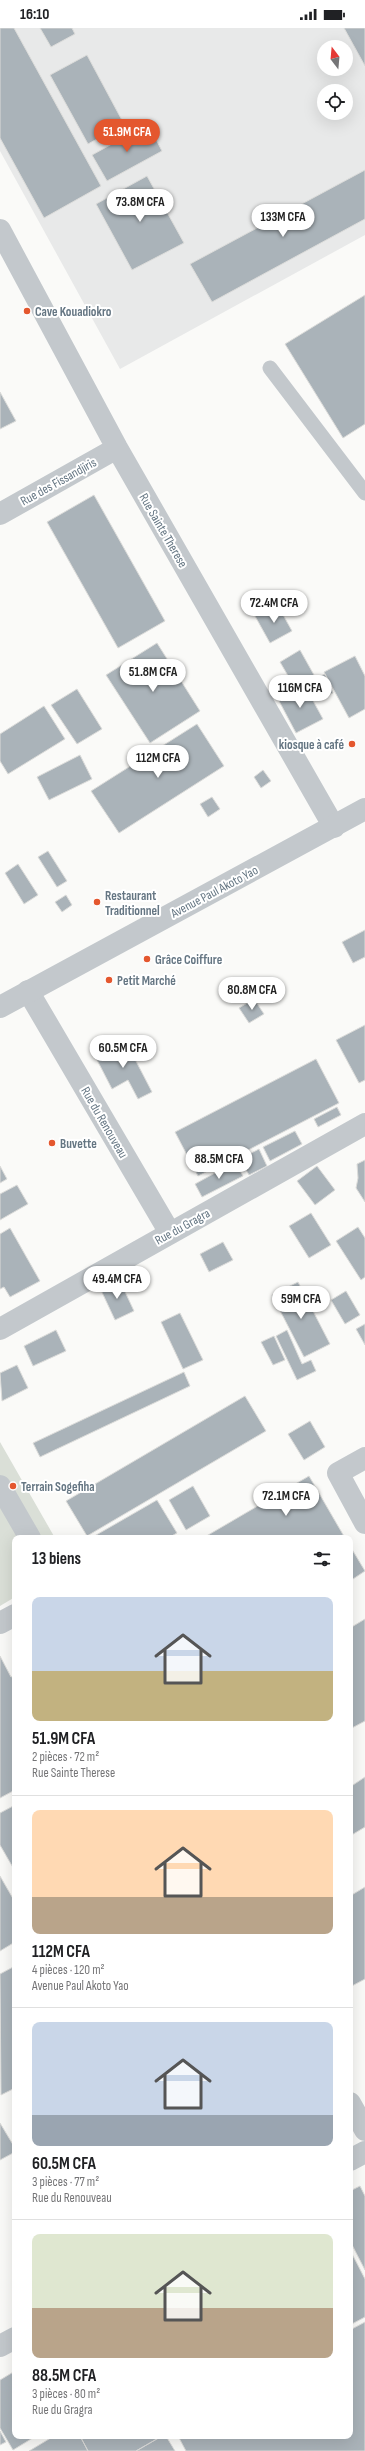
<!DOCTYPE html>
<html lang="fr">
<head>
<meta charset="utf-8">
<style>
	:root { --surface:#fff; --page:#f2f2f2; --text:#202124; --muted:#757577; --line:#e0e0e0; --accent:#e4572e }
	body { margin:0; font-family:"Sofia Sans Condensed",sans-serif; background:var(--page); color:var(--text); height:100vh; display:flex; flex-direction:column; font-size:15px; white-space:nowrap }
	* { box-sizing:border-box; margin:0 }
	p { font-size:13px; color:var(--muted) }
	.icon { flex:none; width:22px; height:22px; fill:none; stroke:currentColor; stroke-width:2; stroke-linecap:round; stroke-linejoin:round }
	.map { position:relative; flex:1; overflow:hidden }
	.panel { position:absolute; left:12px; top:1507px; width:341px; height:904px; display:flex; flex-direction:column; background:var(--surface); border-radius:8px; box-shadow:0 4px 16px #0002 }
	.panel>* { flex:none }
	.needle { width:26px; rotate:344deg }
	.tools { position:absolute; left:317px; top:12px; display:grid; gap:8px }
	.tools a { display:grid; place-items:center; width:36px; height:36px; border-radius:50%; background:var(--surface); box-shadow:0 4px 16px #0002; font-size:20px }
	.price { position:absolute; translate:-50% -34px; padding:0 9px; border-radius:14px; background:#fff; color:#222; font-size:13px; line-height:26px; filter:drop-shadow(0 1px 2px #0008) }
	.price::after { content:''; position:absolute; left:50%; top:24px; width:12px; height:9px; margin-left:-6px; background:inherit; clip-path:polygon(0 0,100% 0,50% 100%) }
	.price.selected { background:var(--accent); color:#fff }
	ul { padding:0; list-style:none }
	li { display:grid; align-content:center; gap:8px; height:212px; padding:0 20px }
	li+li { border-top:1px solid var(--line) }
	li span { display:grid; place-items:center; height:124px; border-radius:8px; color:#555 }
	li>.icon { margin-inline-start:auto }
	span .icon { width:72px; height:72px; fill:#fffc; stroke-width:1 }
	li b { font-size:17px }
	h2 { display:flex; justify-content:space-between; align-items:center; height:48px; padding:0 20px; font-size:17px }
	.status { display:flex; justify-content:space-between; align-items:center; height:28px; padding:0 20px; background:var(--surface); direction:ltr }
	.status svg { height:11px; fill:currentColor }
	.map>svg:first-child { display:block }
</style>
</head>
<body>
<div class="status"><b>16:10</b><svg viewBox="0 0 49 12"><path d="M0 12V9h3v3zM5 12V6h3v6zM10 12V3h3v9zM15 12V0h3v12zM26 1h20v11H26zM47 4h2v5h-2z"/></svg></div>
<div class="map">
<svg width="365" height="2423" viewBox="0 0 365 2423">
	<rect width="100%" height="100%" fill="#fafaf8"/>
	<!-- built -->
	<path fill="#e8e9e9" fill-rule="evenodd" d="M0 0H365V207L120 341 0 123ZM324 19H346V41H324ZM324 63H346V85H324Z"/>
	<!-- green -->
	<path fill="#dadfd7" d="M0 1414 55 1510H15V1569L0 1578Z"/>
	<!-- building -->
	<path fill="#aab3b9" stroke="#dcdcda" d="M0 0H14L101 158 44 190 0 110Z
		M40 0H72L75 6 51 19Z
		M344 0H365V38Z
		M87 27 124 96 88 116 50 47Z
		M148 96 162 123 107 153 92 127Z
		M365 142V191L212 274 190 236Z
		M147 148 184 215 132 242 96 176Z
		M365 267V396L343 410 285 316Z
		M0 364 16 393 0 401Z
		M94 467 165 593 118 620 47 494Z
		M277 576 292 603 270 615 255 588Z
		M157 615 200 683 150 715 106 647Z
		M300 622 314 647 294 658 280 634Z
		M355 628 365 648V681L349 690 324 644Z
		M325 646 333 665 315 672 307 654Z
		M305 658 323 691 296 705 278 671Z
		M77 661 102 701 77 716 51 677Z
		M44 678 65 711 8 746 0 733V706Z
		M197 696 224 738 119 805 91 763Z
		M80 727 92 751 49 772 37 749Z
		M263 742 271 753 261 760 254 749Z
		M212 769 220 781 208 789 200 776Z
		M48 823 67 853 57 859 38 829Z
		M18 836 38 867 24 876 5 845Z
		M66 867 72 877 62 884 55 874Z
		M365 902V929L353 935 342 914Z
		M254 971 264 986 249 995 239 980Z
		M365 997V1052L359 1055 336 1012Z
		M125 1012 152 1064 138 1071 128 1052 112 1061 95 1028Z
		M316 1031 339 1075 198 1148 175 1104Z
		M337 1079 341 1087 318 1099 314 1091Z
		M295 1103 302 1116 270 1133 263 1119Z
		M259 1121 267 1138 249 1147 240 1131Z
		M365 1132V1174L356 1160 358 1150 357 1136Z
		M235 1134 243 1148 202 1169 195 1156Z
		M0 1138 7 1151 0 1155Z
		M317 1138 335 1162 315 1177 297 1153Z
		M17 1157 28 1176 0 1192V1166Z
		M311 1185 331 1217 309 1230 289 1198Z
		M358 1199 365 1210V1249L361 1252 336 1213Z
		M10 1200 40 1253 10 1269 4 1259 0 1261V1206Z
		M223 1214 233 1232 209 1244 200 1226Z
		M119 1251 134 1283 115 1292 100 1260Z
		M298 1254 330 1316 304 1329 272 1267Z
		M346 1263 360 1287 345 1296 331 1272Z
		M180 1285 203 1332 183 1341 161 1294Z
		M365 1296V1317L356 1301Z
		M56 1302 66 1323 33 1338 24 1318Z
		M287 1302 302 1336 311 1332 316 1343 297 1352 276 1308Z
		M274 1308 285 1332 273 1337 261 1314Z
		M17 1337 28 1360 2 1373 0 1345Z
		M184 1344 190 1358 40 1429 33 1415Z
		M245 1368 266 1403 87 1508 66 1473Z
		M310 1393 325 1419 304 1432 288 1406Z
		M309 1448 345 1510H203Z
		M193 1458 210 1488 186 1502 169 1472Z
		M157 1472 177 1505 168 1510H91Z
		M350 1518 365 1543 350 1553Z
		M365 1591V1693L350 1701V1600Z
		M0 1628 11 1649 15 1647V1762L0 1770Z
		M365 1749V1799L350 1808V1759Z
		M15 1777V1843L0 1817V1785Z
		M0 1848 15 1874V1914L0 1923Z
		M365 1859V1951L350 1959V1868Z
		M15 1938V2060L1 2067 0 1946Z
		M0 2095 15 2120V2124L0 2132Z
		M360 2158 365 2168V2242L350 2213V2163Z
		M350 2222 365 2251V2289L350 2297Z
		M365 2294V2423H186L178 2408H350V2302Z
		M15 2343V2408H36L13 2422 0 2400V2352Z
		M0 2403 6 2414 0 2417Z
		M54 2408H80L88 2423H29Z
		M80 2408H162L136 2423H88Z
		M162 2408H166L175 2423H136Z"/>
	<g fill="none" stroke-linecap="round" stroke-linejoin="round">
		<!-- service -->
		<path stroke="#c3c8cc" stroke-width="15" d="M270 340 365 465"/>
		<!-- minor -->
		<path stroke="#c3c8cc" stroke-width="22" d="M0 202 117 420 334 799
			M0 486 117 420
			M28 963 170 1205
			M0 1301 365 1096
			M365 1430 338 1445 365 1495
			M0 1458 30 1510
			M0 1595 15 1587
			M350 2075 365 2102
			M350 2132 365 2124
			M0 2318 15 2310"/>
		<!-- tertiary -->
		<path stroke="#c3c8cc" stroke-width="22" d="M0 979 365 781"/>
	</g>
	<!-- markers -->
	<g fill="#e4572e" stroke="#fff" stroke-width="1.5">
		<circle cx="27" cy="283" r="4"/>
		<circle cx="352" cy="716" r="4"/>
		<circle cx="97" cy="874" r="4"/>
		<circle cx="147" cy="931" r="4"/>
		<circle cx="109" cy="952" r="4"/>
		<circle cx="52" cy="1115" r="4"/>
		<circle cx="13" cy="1458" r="4"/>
	</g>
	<g text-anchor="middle" stroke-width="4" stroke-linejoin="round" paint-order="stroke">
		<!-- poi labels -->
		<g font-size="13" font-weight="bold" fill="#657683" stroke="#fff" text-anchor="start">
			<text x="35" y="288">Cave Kouadiokro</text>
			<text x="344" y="721" text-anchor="end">kiosque à café</text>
			<text x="105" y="872">Restaurant<tspan x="105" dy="15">Traditionnel</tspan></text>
			<text x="155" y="936">Grâce Coiffure</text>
			<text x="117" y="957">Petit Marché</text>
			<text x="60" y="1120">Buvette</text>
			<text x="21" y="1463">Terrain Sogefiha</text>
		</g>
		<!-- street labels -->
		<g font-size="13" fill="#657683" stroke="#fff">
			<text transform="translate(58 453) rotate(-29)" y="5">Rue des Fissandjiris</text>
			<text transform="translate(164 502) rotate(60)" y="5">Rue Sainte Therese</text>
			<text transform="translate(214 863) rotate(-28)" y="5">Avenue Paul Akoto Yao</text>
			<text transform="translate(105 1094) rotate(60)" y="5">Rue du Renouveau</text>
			<text transform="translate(182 1198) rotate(-29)" y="5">Rue du Gragra</text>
		</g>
	</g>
</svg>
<div class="tools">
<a><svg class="needle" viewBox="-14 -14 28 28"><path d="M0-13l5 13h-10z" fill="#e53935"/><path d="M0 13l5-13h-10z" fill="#757577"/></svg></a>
<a><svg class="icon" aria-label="locate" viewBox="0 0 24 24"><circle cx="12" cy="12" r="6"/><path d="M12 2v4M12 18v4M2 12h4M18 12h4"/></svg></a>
</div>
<b class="price selected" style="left:127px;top:125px">51.9M CFA</b>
<b class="price" style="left:140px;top:195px">73.8M CFA</b>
<b class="price" style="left:283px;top:210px">133M CFA</b>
<b class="price" style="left:274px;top:596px">72.4M CFA</b>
<b class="price" style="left:153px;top:665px">51.8M CFA</b>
<b class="price" style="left:300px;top:681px">116M CFA</b>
<b class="price" style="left:158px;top:751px">112M CFA</b>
<b class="price" style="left:252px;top:983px">80.8M CFA</b>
<b class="price" style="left:123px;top:1041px">60.5M CFA</b>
<b class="price" style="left:219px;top:1152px">88.5M CFA</b>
<b class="price" style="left:117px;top:1272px">49.4M CFA</b>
<b class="price" style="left:301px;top:1292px">59M CFA</b>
<b class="price" style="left:286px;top:1489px">72.1M CFA</b>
<section class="panel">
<h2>13 biens<svg class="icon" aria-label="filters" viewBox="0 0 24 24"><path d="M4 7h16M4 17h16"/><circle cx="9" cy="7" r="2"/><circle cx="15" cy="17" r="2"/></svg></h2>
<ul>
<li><span style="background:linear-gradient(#c9d6e8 60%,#c2b280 0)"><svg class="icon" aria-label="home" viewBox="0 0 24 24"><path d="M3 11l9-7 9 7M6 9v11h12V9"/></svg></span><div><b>51.9M CFA</b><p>2 pièces · 72 m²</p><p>Rue Sainte Therese</p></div></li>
<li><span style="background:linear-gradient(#ffd9b3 70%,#b9a48a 0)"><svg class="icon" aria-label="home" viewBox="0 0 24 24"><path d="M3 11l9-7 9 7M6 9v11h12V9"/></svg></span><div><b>112M CFA</b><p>4 pièces · 120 m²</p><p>Avenue Paul Akoto Yao</p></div></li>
<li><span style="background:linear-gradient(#c9d6e8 75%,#9aa5b1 0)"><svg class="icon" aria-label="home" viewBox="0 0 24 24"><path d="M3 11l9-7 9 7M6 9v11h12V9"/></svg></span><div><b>60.5M CFA</b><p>3 pièces · 77 m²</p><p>Rue du Renouveau</p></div></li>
<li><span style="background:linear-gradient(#dfe7d0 60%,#b9a48a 0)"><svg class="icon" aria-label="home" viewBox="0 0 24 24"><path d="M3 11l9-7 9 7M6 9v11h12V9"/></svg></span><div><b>88.5M CFA</b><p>3 pièces · 80 m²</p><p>Rue du Gragra</p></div></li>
</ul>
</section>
</div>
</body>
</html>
